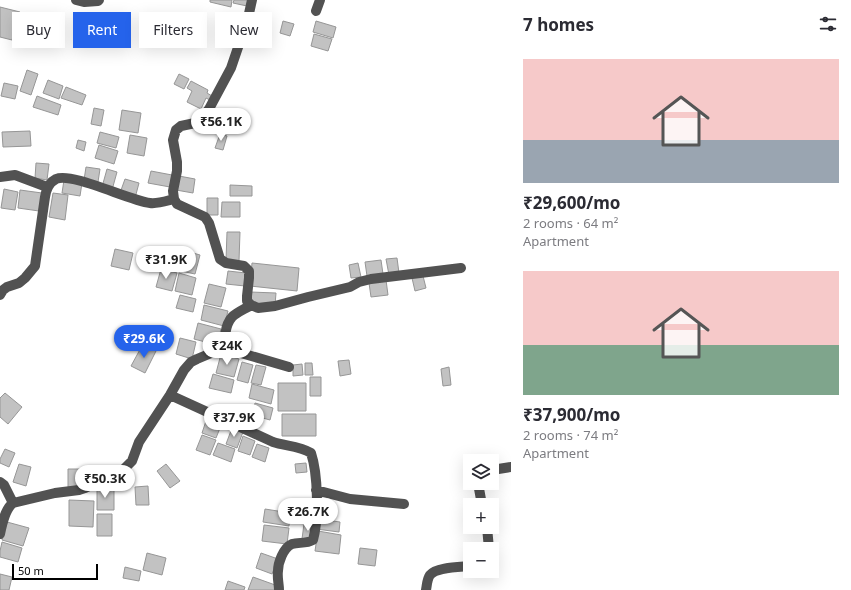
<!DOCTYPE html>
<html lang="en">
<head>
<meta charset="utf-8">
<style>
	:root { --surface:#fff; --page:#f2f2f3; --text:#2b2b33; --muted:#7c7c81; --accent:#2563eb }
	body { margin:0; font-family:"Noto Sans",sans-serif; background:var(--page); color:var(--text); height:100vh; display:flex; flex-direction:column; font-size:15px; white-space:nowrap }
	* { box-sizing:border-box; margin:0 }
	p { font-size:13px; color:var(--muted) }
	.icon { flex:none; width:22px; height:22px; fill:none; stroke:currentColor; stroke-width:2; stroke-linecap:round; stroke-linejoin:round }
	.map { position:relative; flex:1; overflow:hidden }
	.panel { display:flex; flex-direction:column; background:var(--surface); width:340px }
	.panel>* { flex:none }
	.banner { position:absolute; left:12px; top:12px; width:380px; height:36px; display:flex; gap:8px }
	.controls { position:absolute; left:463px; top:454px; display:grid; gap:8px }
	.controls a { display:grid; place-items:center; width:36px; height:36px; border-radius:0px; background:var(--surface); box-shadow:0 4px 16px #0002; font-size:20px }
	.scale { position:absolute; left:12px; bottom:10px; width:86px; box-sizing:border-box; padding-left:4px; border:2px solid #000; border-top:0; font-size:11px; line-height:14px; white-space:nowrap; color:#000; -webkit-text-stroke:3px #fff; paint-order:stroke }
	.price { position:absolute; translate:-50% -34px; padding:0 9px; border-radius:14px; background:#fff; color:#222; font-size:13px; line-height:26px; filter:drop-shadow(0 1px 2px #0008) }
	.price::after { content:''; position:absolute; left:50%; top:24px; width:12px; height:9px; margin-left:-6px; background:inherit; clip-path:polygon(0 0,100% 0,50% 100%) }
	.price.on { background:var(--accent); color:#fff }
	ul { padding:0; list-style:none }
	li { display:grid; align-content:center; gap:8px; height:212px; padding:0 12px }
	li span { display:grid; place-items:center; height:124px; border-radius:0px; color:#555 }
	li>.icon { margin-inline-start:auto }
	span .icon { width:72px; height:72px; fill:#fffc; stroke-width:1 }
	li b { font-size:17px }
	h2 { display:flex; justify-content:space-between; align-items:center; height:48px; padding:0 12px; font-size:17px }
	.tag { padding:0 14px; border-radius:0px; background:var(--surface); box-shadow:0 4px 16px #0002; font-size:14px; line-height:36px }
	.tag.on { background:var(--accent); color:#fff }
	main { display:flex; flex:1; min-height:0 }
	.map>svg:first-child { display:block }
</style>
</head>
<body>
<main>
<div class="map">
<svg width="511" height="590" viewBox="0 0 511 590">
	<rect width="100%" height="100%" fill="#fff"/>
	<!-- building -->
	<path fill="#c2c2c2" stroke="#969696" d="M210 0H232L231 7 210 2Z
		M234 0H249L247 6 233 3Z
		M0 7 20 12 12 40 0 37Z
		M283 21 294 24 290 36 280 33Z
		M316 21 336 27 333 38 313 32Z
		M314 34 332 39 328 51 311 46Z
		M27 70 38 74 31 95 20 91Z
		M179 74 189 79 184 89 174 84Z
		M48 80 63 86 59 99 43 93Z
		M191 81 208 90 207 93 212 96 210 100 206 98 201 109 187 102 192 91 187 88Z
		M4 83 18 86 15 99 1 96Z
		M66 87 86 95 82 105 61 98Z
		M37 96 61 105 58 115 33 107Z
		M94 108 104 110 101 126 91 124Z
		M122 110 141 113 138 133 119 130Z
		M30 131 31 146 3 147 2 132Z
		M100 132 119 137 116 148 97 143Z
		M220 134 227 136 223 150 215 148Z
		M130 135 147 138 144 156 127 153Z
		M78 140 86 142 84 151 76 148Z
		M99 145 118 151 114 164 95 158Z
		M36 163 49 164 47 180 35 178Z
		M86 167 100 169 98 182 84 180Z
		M107 169 117 172 112 190 102 187Z
		M151 171 172 175 170 187 148 183Z
		M179 176 195 179 193 193 176 190Z
		M125 179 139 183 135 198 120 193Z
		M64 180 82 183 80 196 62 193Z
		M230 185 252 186V196H230Z
		M4 189 18 192 15 210 1 208Z
		M20 190 42 193 39 211 18 208Z
		M53 193 68 195 65 220 49 217Z
		M207 198H218V215H207Z
		M222 202H240V217H221Z
		M227 232H240L239 261H226Z
		M115 249 133 253 129 270 111 266Z
		M158 250 181 256 177 271 154 265Z
		M186 251 200 255 195 274 181 271Z
		M397 258 399 273 389 275 386 259Z
		M381 260 383 274 367 276 365 262Z
		M252 263 299 268 297 291 250 286Z
		M358 263 361 277 351 278 349 265Z
		M161 269 177 273 172 291 156 287Z
		M228 271 246 273 245 286 226 284Z
		M179 273 196 278 192 295 175 291Z
		M423 276 426 288 415 291 412 278Z
		M386 280 388 295 371 297 369 283Z
		M209 284 226 288 221 307 204 303Z
		M250 292 276 293 275 305 250 303Z
		M180 295 196 299 193 312 176 308Z
		M204 305 228 311 224 326 201 320Z
		M198 323 221 329 217 345 194 339Z
		M180 338 196 342 192 359 176 354Z
		M143 344 156 351 145 373 131 366Z
		M221 354 239 359 234 377 216 373Z
		M349 360 351 374 340 376 338 361Z
		M242 362 253 365 248 383 237 380Z
		M305 363H312L313 375H305Z
		M302 364 303 375 293 376V365Z
		M256 365 266 367 261 385 251 383Z
		M449 367 451 385 443 386 441 369Z
		M213 374 234 380 231 393 209 388Z
		M310 377H321V396H310Z
		M278 383H306V411H278Z
		M252 384 274 390 271 404 249 398Z
		M5 393 22 407 8 424 0 417V398Z
		M255 403 273 408 270 420 252 415Z
		M282 414H316V436H282Z
		M207 418 222 423 216 438 202 433Z
		M232 428 243 432 237 448 226 444Z
		M202 435 216 440 210 455 196 450Z
		M243 436 255 441 250 455 238 451Z
		M218 443 235 449 231 462 213 455Z
		M257 444 269 448 265 462 252 457Z
		M5 449 15 453 9 467 0 463V459Z
		M306 463 307 472 296 473 295 464Z
		M19 464 31 467 26 486 13 482Z
		M166 464 180 481 170 488 157 471Z
		M68 469H80V487H68Z
		M148 486 149 505H136L135 487Z
		M97 487 114 488V510H97Z
		M69 500 94 501 93 527 69 526Z
		M265 509 290 513 289 526 263 522Z
		M97 514H112V536H97Z
		M318 519 340 522 339 532 316 529Z
		M7 522 29 528 23 546 2 540Z
		M304 524 313 525 311 540 302 539Z
		M264 525 289 528 287 544 262 541Z
		M318 531 341 535 339 554 315 551Z
		M2 542 22 548 18 562 0 557V551Z
		M360 548 377 550 375 566 358 564Z
		M147 553 166 558 162 575 143 570Z
		M261 553 278 559 272 574 256 568Z
		M125 567 141 571 139 581 123 578Z
		M0 574 12 577 9 590H0Z
		M253 577 278 586 276 590H248Z
		M228 581 245 587 244 590H225Z"/>
	<g fill="none" stroke-linecap="round" stroke-linejoin="round">
		<!-- minor -->
		<path stroke="#525252" stroke-width="10" d="M76 0 84 2 98 1 99 0
			M252 0 248 18 231 68 209 109 202 118 195 123 181 126 176 130 173 140 177 162V171L173 191 174 199 177 204 205 217 209 223 220 259 226 263 244 266 249 271V278L247 296V301L251 305 258 308 275 306 308 297 350 287 359 282 371 279 461 268
			M316 11 320 0
			M0 177 15 175 47 187
			M0 295 3 290 7 287 19 283 25 278 35 266 45 197C46 190 48 183 56 179 72 172 128 200 150 203 158 204 166 201 174 199
			M251 305C245 309 237 312 232 317 226 324 222 340 229 347 231 349 233 350 234 351L289 367
			M170 395 273 442C285 446 300 446 311 453 318 474 319 518 313 540 306 544 299 542 292 544 283 548 278 563 278 571 277 577 279 584 279 590
			M492 470 511 467
			M0 482 4 485 13 503
			M478 483 482 505
			M316 490 350 499 404 504
			M487 527 489 549
			M0 534C2 524 5 509 13 503L55 493 79 490 85 488 95 483 124 469 132 461 139 442 170 395 184 370 191 362 197 359 228 346
			M426 590C427 585 427 579 430 575 436 567 460 567 470 566"/>
	</g>
</svg>
<div class="controls">
<a><svg class="icon" aria-label="layers" viewBox="0 0 24 24"><path d="M12 4l9 5-9 5-9-5zM3 14l9 5 9-5"/></svg></a>
<a>+</a>
<a>−</a>
</div>
<div class="scale">50 m</div>
<b class="price" style="left:221px;top:142px">₹56.1K</b>
<b class="price" style="left:166px;top:280px">₹31.9K</b>
<b class="price on" style="left:144px;top:359px">₹29.6K</b>
<b class="price" style="left:227px;top:366px">₹24K</b>
<b class="price" style="left:234px;top:438px">₹37.9K</b>
<b class="price" style="left:105px;top:499px">₹50.3K</b>
<b class="price" style="left:308px;top:532px">₹26.7K</b>
<div class="banner">
<a class="tag">Buy</a>
<a class="tag on">Rent</a>
<a class="tag">Filters</a>
<a class="tag">New</a>
</div>
</div>
<section class="panel">
<h2>7 homes<svg class="icon" aria-label="filters" viewBox="0 0 24 24"><path d="M4 7h16M4 17h16"/><circle cx="9" cy="7" r="2"/><circle cx="15" cy="17" r="2"/></svg></h2>
<ul>
<li><span style="background:linear-gradient(#f6c9c9 65%,#9aa5b1 0)"><svg class="icon" aria-label="home" viewBox="0 0 24 24"><path d="M3 11l9-7 9 7M6 9v11h12V9"/></svg></span><div><b>₹29,600/mo</b><p>2 rooms · 64 m²</p><p>Apartment</p></div></li>
<li><span style="background:linear-gradient(#f6c9c9 60%,#7fa58c 0)"><svg class="icon" aria-label="home" viewBox="0 0 24 24"><path d="M3 11l9-7 9 7M6 9v11h12V9"/></svg></span><div><b>₹37,900/mo</b><p>2 rooms · 74 m²</p><p>Apartment</p></div></li>
</ul>
</section>
</main>
</body>
</html>
